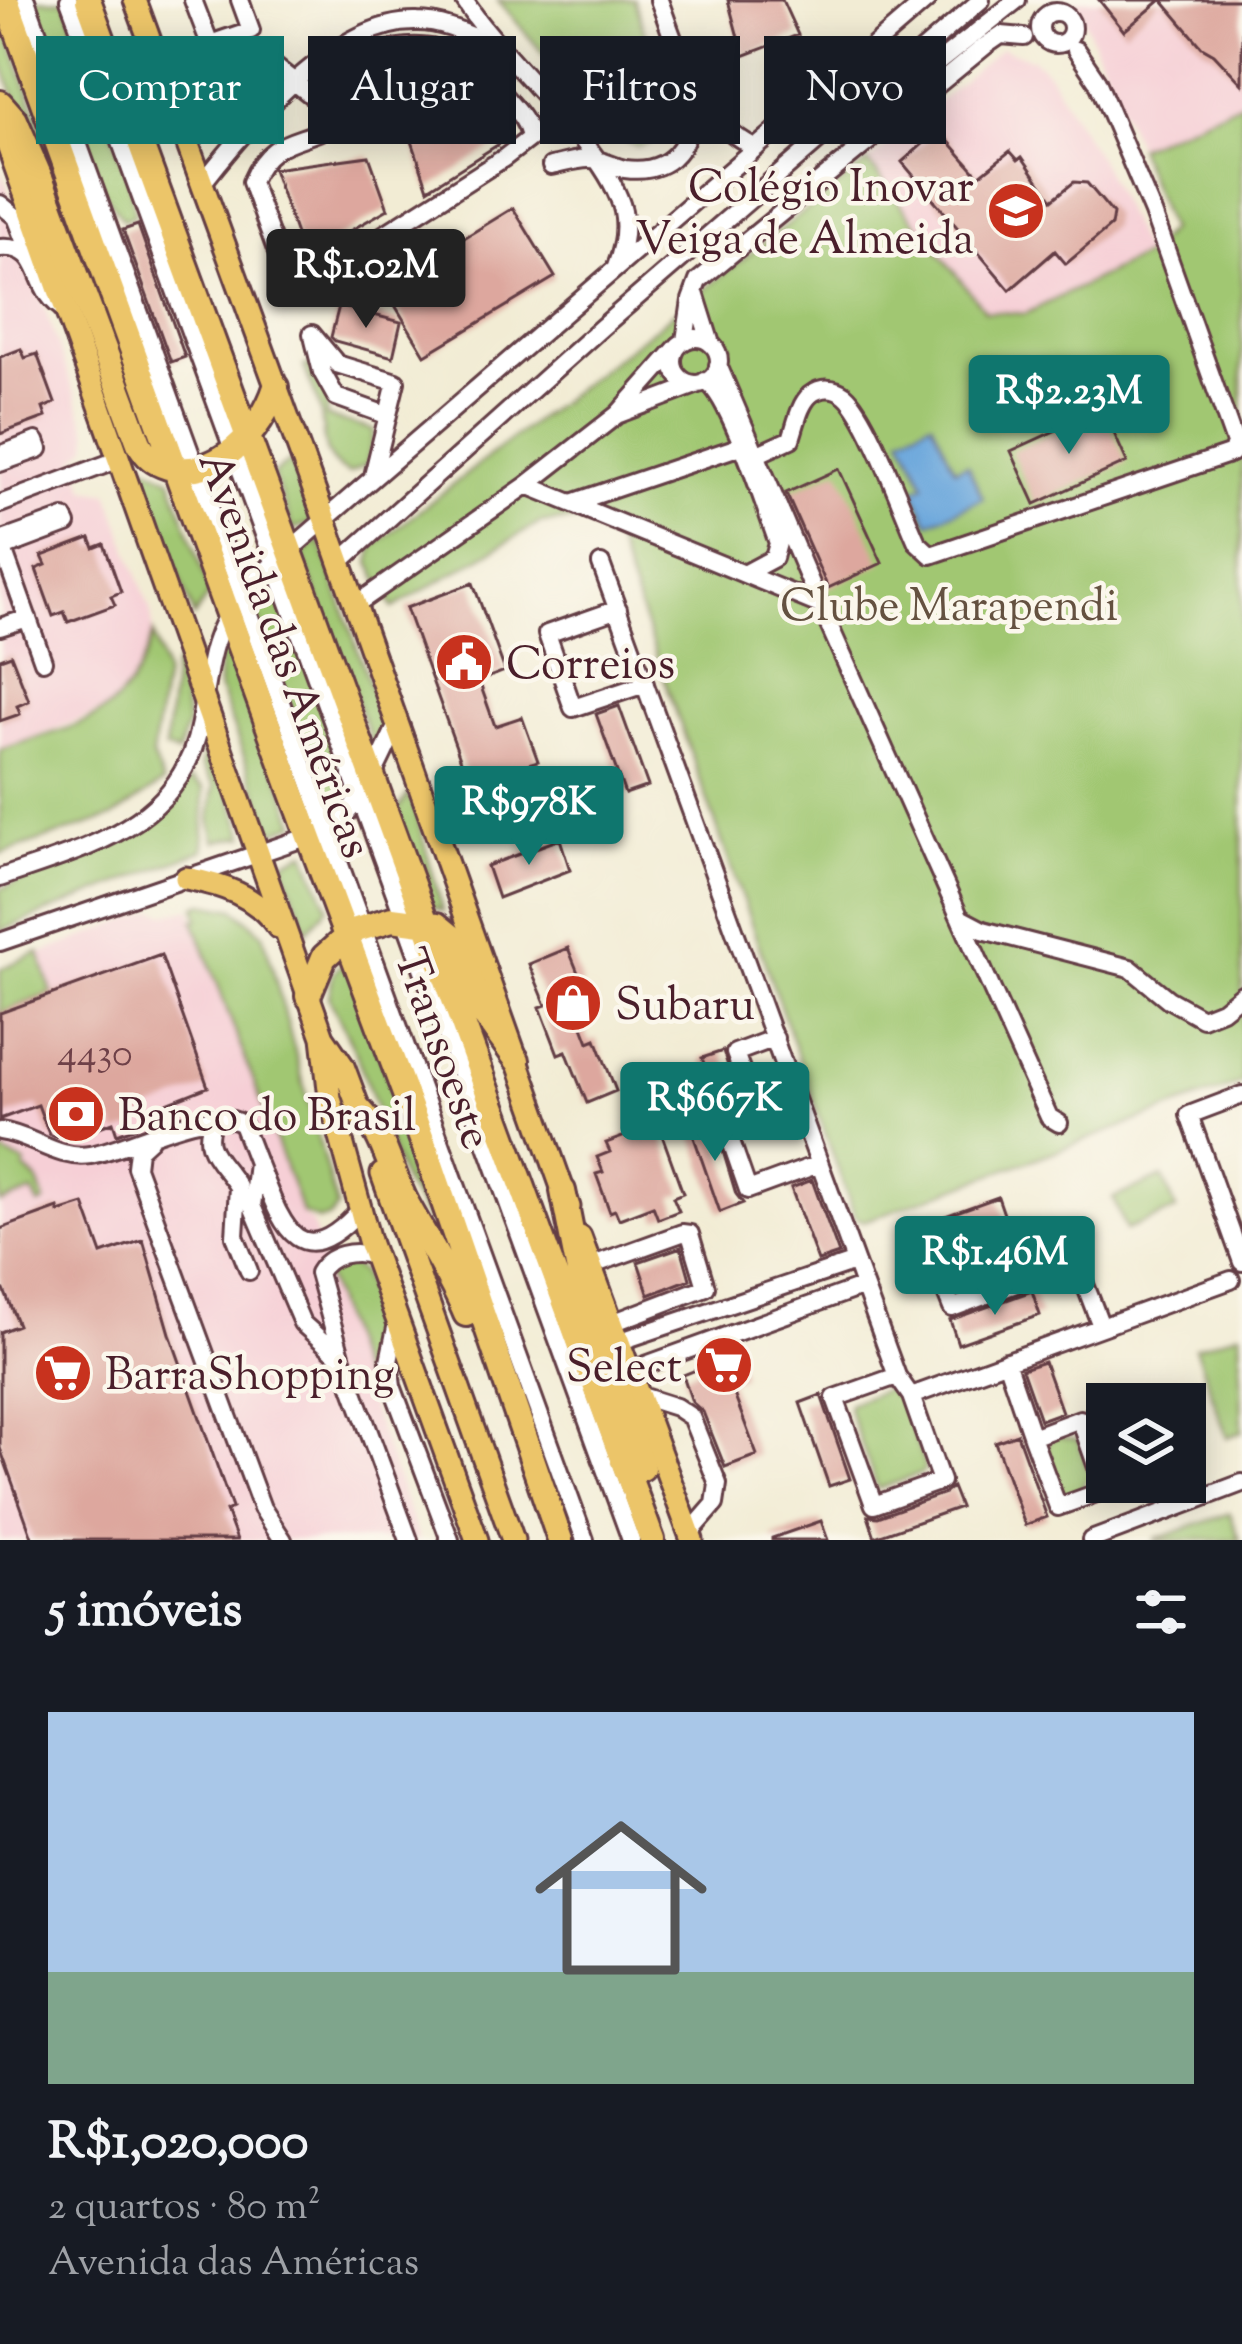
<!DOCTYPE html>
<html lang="pt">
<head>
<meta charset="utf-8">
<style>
	:root { --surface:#171b24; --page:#20242c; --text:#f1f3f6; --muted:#9ea1a6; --accent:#0f766e }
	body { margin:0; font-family:"Sorts Mill Goudy",serif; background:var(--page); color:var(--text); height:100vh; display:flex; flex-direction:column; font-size:45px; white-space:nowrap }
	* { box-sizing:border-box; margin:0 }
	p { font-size:39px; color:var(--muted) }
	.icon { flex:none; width:66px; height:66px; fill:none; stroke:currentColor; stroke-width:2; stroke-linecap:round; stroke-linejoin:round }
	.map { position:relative; height:1540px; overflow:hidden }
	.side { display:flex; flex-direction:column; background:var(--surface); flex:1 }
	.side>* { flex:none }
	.banner { position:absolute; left:36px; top:36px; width:1170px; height:108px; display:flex; gap:24px }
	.tools { position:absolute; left:1086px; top:1383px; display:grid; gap:24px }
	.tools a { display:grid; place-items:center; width:120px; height:120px; border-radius:0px; background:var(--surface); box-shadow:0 6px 30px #0003; font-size:60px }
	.price { position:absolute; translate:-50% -102px; padding:0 27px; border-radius:12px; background:var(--accent); color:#fff; font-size:39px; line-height:78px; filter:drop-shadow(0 3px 6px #0008) }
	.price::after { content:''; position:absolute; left:50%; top:72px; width:36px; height:27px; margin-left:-18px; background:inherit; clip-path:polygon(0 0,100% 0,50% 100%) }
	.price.selected { background:#222; color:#fff }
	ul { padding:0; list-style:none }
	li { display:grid; align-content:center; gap:24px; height:636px; padding:0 48px }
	li span { display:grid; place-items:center; height:372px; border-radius:0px; color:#555 }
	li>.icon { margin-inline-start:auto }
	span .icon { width:216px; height:216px; fill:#fffc; stroke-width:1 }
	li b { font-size:51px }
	h2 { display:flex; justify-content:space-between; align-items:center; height:144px; padding:0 48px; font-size:51px }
	.tag { padding:0 42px; border-radius:0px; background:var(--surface); box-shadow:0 6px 30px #0003; font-size:42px; line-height:108px }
	.tag.selected { background:var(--accent); color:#fff }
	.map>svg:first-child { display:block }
</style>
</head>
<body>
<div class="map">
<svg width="1242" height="1540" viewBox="0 0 1242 1540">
	<rect width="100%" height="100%" fill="#fbf7ec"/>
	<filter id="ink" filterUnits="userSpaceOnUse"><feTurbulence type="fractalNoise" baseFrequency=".00833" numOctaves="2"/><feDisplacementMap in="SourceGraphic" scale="24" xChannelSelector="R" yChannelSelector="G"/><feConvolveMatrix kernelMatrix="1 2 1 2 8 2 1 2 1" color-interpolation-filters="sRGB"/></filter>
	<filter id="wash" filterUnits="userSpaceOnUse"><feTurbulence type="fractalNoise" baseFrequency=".004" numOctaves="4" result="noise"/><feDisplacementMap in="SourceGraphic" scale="48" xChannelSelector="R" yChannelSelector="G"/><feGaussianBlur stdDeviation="2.7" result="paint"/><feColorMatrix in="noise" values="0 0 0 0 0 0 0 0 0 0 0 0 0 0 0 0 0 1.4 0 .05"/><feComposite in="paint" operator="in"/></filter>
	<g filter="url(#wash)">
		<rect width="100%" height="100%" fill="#f2ecd4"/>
		<!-- built -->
		<path fill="#f6cfd6" d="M1076 0H1242V102L1137 147Z
			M1001 48 1033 59 1048 73 1104 168 1145 255 1025 315 985 311 868 162Z
			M0 167 16 213 9 235 32 273 89 433 88 446 75 459 86 489 109 493 151 613 153 634 142 671 115 706 0 750Z
			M191 908 304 1217 312 1223 338 1318 419 1540H0V969L155 910 166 914Z"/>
		<!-- green -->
		<path fill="#a1c772" stroke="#76734e" stroke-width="3" d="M33 0H65L129 180 135 215 123 220 104 192Z
			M498 0H634L670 108C668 131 660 143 637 147L611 134Z
			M0 12 156 446 145 432 0 58Z
			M1242 102V1083L864 1221 855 1217 613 534 589 519 540 523 393 608 370 563 374 546 868 162 985 311 1025 314 1145 255 1169 230 1137 147Z
			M310 365C325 383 331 395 326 417L374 430 367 464 349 473C322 464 324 438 321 414 318 398 309 381 304 366Z
			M291 460 314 522 293 529 273 475Z
			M138 461 171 479 210 592 194 617Z
			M320 540 382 720 378 742 372 744 302 554Z
			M277 579 351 787 329 810 252 600Z
			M153 634 165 674 152 756 163 783 113 817 0 854V750C80 722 127 725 153 634Z
			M228 637 296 823 272 833 219 688V651Z
			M178 662 187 724 178 754 165 749 174 667Z
			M208 730 245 836 215 841 210 820 214 786 201 766Z
			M191 780 204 789V850L0 931V889L133 836Z
			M408 794 415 809 443 911 431 906 396 813Z
			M306 852 328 907 307 931 283 862Z
			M203 903 235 909 263 933 337 1208 329 1218 318 1220 302 1213 194 920 199 919 196 906Z
			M39 952 52 993 0 1013V969Z
			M346 959 451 1255 404 1184 356 1053 329 997 333 973Z
			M0 1152 26 1164 24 1169 38 1181 45 1202 39 1205 33 1192 0 1203Z
			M1163 1177 1176 1210 1126 1230 1113 1198Z
			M345 1262 361 1272 373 1307 376 1370 367 1372 368 1401 326 1276Z
			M1240 1332 1242 1432 1227 1437 1195 1347Z
			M889 1388 900 1397 925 1467 923 1473 878 1489 848 1409 849 1403Z
			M1056 1436 1078 1440 1090 1475 1078 1492 1063 1494C1050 1480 1035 1448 1056 1436Z
			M1230 1513 1240 1540H1154Z"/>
		<!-- water -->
		<path fill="#6ca7dc" stroke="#5b6384" stroke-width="3" d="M932 421 955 469 967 464 983 498 929 523 913 490 925 484 902 436Z"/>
		<g id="blocks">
			<!-- building -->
			<path fill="#dda79e" d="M728 0H782L798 35 743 56Z
				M1099 0H1161L1124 31Z
				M1162 0H1242V84L1214 54 1202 47Z
				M446 68 510 137 428 189 397 96Z
				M939 130 979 176 1010 151 1018 160 1022 157 1052 200 1074 182 1087 183 1113 214 1111 226 1066 264 1055 251 1010 290 902 162Z
				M369 156 388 209 304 257 273 169Z
				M513 208 555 277 425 355 384 287Z
				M138 225 185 357 171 362 123 230Z
				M339 306 401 322 393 357 335 341 331 337Z
				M21 349 25 358 37 354 55 403 43 408 46 417 0 434V357Z
				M1103 409 1127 462 1035 504 1011 451Z
				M839 469 882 563 828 588 786 493Z
				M90 538 94 548 104 544 121 592 111 596 115 605 68 622 64 612 53 616 36 569 46 565 42 556Z
				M473 583 505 671 479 681 495 726 522 717 538 761 528 764 546 815 488 836 406 608Z
				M11 655 29 701 17 706 20 714 0 721V659Z
				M619 706 648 786 625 794 596 714Z
				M560 839 570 870 498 898 487 866Z
				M568 948 583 985 569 990 589 1042 596 1039 616 1091 587 1103 566 1051 558 1054 540 1007 546 1005 529 964Z
				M161 955 208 1087 144 1112 136 1127 117 1134 113 1122 65 1140 61 1135 55 1137 49 1134 38 1105 0 1119V1013Z
				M723 1051 741 1105 721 1112 702 1058Z
				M713 1118 736 1194 743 1203 720 1212 690 1126Z
				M658 1124 683 1193 673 1197 679 1211 658 1219 653 1206 619 1219 615 1210 610 1212 596 1174 603 1172 597 1157 610 1152 606 1143Z
				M812 1180 839 1254 818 1261 791 1188Z
				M998 1197 1006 1220 923 1250 915 1227Z
				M84 1204 102 1254 143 1240 171 1337 232 1508 226 1511 237 1540H33L0 1448V1332L18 1325 4 1290 0 1291V1229L58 1208 59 1212Z
				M681 1247 690 1279 649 1295 638 1262Z
				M1032 1291 1040 1315 958 1344 950 1320Z
				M736 1354 743 1375 729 1381 757 1455 725 1467 703 1412 692 1402 683 1375Z
				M1044 1362 1062 1412 1040 1420 1022 1369Z
				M821 1395 850 1479 829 1486 800 1403Z
				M1107 1400V1457L1086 1408Z
				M1017 1434 1047 1517 1025 1525 995 1442Z
				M952 1487 960 1507 875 1537 868 1516 878 1517 945 1493Z
				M821 1521 828 1540H772V1538Z"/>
		</g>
	</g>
	<g filter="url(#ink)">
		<use href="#blocks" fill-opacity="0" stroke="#633e44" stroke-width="3"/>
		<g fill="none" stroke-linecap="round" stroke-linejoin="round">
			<!-- minor casing -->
			<g stroke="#633e44" stroke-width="22">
				<path id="minor" d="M26 0 585 1540
					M69 0 631 1540
					M240 0 251 30 210 44 235 116 246 132
					M464 0C503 62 609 149 623 211 627 231 623 249 616 267
					M659 0C681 59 695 118 756 148
					M1040 28a16 16 0 1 1 32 0a16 16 0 1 1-32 0Z
					M214 55 245 43 340 118C363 95 355 73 376 53 433 36 466 54 505 97 516 110 527 120 530 138L504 158 292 293 251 182C273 130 309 147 340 118
					M886 90 920 77 1017 0
					M173 105 210 44 193 0
					M551 166C563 164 576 159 589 159 602 159 613 167 625 169 679 176 697 133 692 88
					M201 185C248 125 336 19 418 22 445 22 473 37 498 47
					M0 204 16 217 31 256
					M0 248C48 245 28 290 67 311
					M695 293 711 344
					M312 334 337 364 396 382 373 476
					M673 361a23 23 0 1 1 46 0a23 23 0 1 1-46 0Z
					M314 340 322 372 336 397 386 415
					M685 341 691 300 698 281 985 46 1001 35 1024 37
					M718 365 820 605 1049 1117 1059 1123
					M705 381C730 394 766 511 778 543L774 558 746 573
					M619 414 701 383
					M758 454 791 439C796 425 799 405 810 395 821 386 835 387 845 395 868 414 903 511 917 542L931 555 1232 453 1235 443 1153 213 1097 81 1076 50
					M0 455 36 441 39 449 0 463
					M527 485 618 414 679 345
					M572 503 741 446
					M0 504 120 459
					M0 541 64 518 67 524 3 548
					M0 541 43 661
					M340 562 601 328 981 0
					M601 564 897 1376
					M355 605 527 485 820 605
					M618 609 547 634 573 708 645 684
					M0 627 28 618
					M0 878C87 847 181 827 200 723 209 669 208 639 241 592L927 0
					M962 919 983 930 1130 968 1168 999 1202 1018 1222 1010 1242 994
					M0 942 327 830C364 806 378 763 397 725
					M775 1038 735 1053 757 1112 725 1124 748 1190 819 1164
					M1242 1095 1189 1115 1242 1262
					M215 1118C197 1149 224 1162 238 1187L235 1236 249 1271
					M0 1131C32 1135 57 1160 90 1155 129 1149 208 1103 242 1124L257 1163 252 1206 302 1323 342 1359 409 1540
					M150 1139 138 1150 136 1167 262 1508 283 1540
					M258 1164C281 1221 297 1280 360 1210
					M1002 1234 1021 1282 952 1308 933 1260Z
					M590 1266 682 1233 690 1234 706 1287 612 1323
					M1021 1282 1076 1261 1101 1326
					M397 1323 389 1361 392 1386 450 1540
					M618 1342 855 1262
					M342 1359 318 1273C329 1254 354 1249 374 1256
					M1006 1361 1032 1437
					M629 1371 864 1286
					M897 1376 911 1396 941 1481 874 1505 835 1398Z
					M638 1395 676 1407 691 1417 718 1484 715 1504 689 1534
					M911 1396 1231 1280
					M1080 1419 1105 1490 1058 1507 1032 1437Z
					M1091 1540 1242 1483"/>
			</g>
			<!-- major casing -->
			<g stroke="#633e44" stroke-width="27">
				<path id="major" d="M135 0 325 520 569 1207
					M0 123 323 1037 330 1098 370 1244 477 1540
					M186 878C223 885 255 895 278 927
					M323 1037 343 1066 364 1122
					M382 1174 513 1540
					M580 1237 692 1540"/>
			</g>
			<!-- highway casing -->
			<g stroke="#633e44" stroke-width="30">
				<path id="highway" d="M6 0 292 791 427 1153 560 1540
					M88 0 652 1540
					M0 103 15 120 41 180 139 443C146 456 154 463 168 467 217 480 262 431 276 387
					M308 996 324 957 353 931 392 919 437 925 453 938 486 1017 517 1060
					M360 1110C386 1137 390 1172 407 1204 427 1241 450 1275 466 1314
					M563 1191 580 1277 642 1468"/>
			</g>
			<!-- minor -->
			<use href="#minor" stroke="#fff" stroke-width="16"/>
			<!-- major -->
			<use href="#major" stroke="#ecc569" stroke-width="21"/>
			<!-- highway -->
			<use href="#highway" stroke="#ecc569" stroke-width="24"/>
		</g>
	</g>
	<!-- icons -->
	<defs>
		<g id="school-disc" transform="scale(3)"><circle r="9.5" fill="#c8321e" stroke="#fbf7ec"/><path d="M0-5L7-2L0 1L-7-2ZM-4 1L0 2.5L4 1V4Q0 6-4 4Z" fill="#fff"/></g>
		<g id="civic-disc" transform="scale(3)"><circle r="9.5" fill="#c8321e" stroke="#fbf7ec"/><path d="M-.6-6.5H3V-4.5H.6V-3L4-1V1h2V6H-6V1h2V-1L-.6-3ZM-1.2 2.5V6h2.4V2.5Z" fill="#fff"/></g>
		<g id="shop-disc" transform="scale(3)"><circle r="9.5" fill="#c8321e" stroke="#fbf7ec"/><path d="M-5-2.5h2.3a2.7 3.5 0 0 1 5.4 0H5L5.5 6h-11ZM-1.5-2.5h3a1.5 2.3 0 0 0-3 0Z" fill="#fff"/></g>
		<g id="bank-disc" transform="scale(3)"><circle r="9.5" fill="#c8321e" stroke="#fbf7ec"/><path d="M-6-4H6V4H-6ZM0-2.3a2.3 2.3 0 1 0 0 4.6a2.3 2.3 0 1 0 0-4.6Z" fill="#fff"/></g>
		<g id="supermarket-disc" transform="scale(3)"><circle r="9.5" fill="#c8321e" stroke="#fbf7ec"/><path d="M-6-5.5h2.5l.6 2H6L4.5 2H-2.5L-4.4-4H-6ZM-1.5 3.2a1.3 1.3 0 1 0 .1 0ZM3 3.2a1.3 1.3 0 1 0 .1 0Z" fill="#fff"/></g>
	</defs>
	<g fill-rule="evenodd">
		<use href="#school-disc" x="1016" y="211"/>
		<use href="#civic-disc" x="464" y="662"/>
		<use href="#shop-disc" x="573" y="1003"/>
		<use href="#bank-disc" x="76" y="1114"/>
		<use href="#supermarket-disc" x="724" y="1365"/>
		<use href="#supermarket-disc" x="63" y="1373"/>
	</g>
	<g text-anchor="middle" stroke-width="9" stroke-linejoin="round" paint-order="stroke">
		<!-- number labels -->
		<g font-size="39" fill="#6f4148">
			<text x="95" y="1065">4430</text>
		</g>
		<!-- poi labels -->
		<g font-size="45" fill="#4a1f2b" stroke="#fbf7ec" text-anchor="start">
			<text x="974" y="201" text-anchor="end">Colégio Inovar<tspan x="974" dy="52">Veiga de Almeida</tspan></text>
			<text x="506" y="678">Correios</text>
			<text x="615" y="1019">Subaru</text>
			<text x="118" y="1130">Banco do Brasil</text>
			<text x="682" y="1381" text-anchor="end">Select</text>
			<text x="105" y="1389">BarraShopping</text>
		</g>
		<!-- park labels -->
		<g font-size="45" fill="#645140" stroke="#fbf7ec">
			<text x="949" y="620">Clube Marapendi</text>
		</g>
		<!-- street labels -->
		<g font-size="45" fill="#4a1f2b" stroke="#fbf7ec">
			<text transform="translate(287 654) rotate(70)" y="16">Avenida das Américas</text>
			<text transform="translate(445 1048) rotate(70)" y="16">Transoeste</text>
		</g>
	</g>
</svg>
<div class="tools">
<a><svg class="icon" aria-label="layers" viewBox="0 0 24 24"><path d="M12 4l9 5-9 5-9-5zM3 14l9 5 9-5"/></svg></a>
</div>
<b class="price selected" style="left:366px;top:331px">R$1.02M</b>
<b class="price" style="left:1069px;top:457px">R$2.23M</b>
<b class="price" style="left:529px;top:868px">R$978K</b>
<b class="price" style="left:715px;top:1164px">R$667K</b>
<b class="price" style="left:995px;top:1318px">R$1.46M</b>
<div class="banner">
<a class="tag selected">Comprar</a>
<a class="tag">Alugar</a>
<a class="tag">Filtros</a>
<a class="tag">Novo</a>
</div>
</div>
<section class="side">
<h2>5 imóveis<svg class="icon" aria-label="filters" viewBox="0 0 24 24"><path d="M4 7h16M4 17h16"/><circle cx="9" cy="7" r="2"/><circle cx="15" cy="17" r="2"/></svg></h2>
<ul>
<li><span style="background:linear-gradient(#a9c7e8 70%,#7fa58c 0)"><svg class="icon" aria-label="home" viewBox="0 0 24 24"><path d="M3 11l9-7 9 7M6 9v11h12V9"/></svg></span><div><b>R$1,020,000</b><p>2 quartos · 80 m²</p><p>Avenida das Américas</p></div></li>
</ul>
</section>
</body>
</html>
